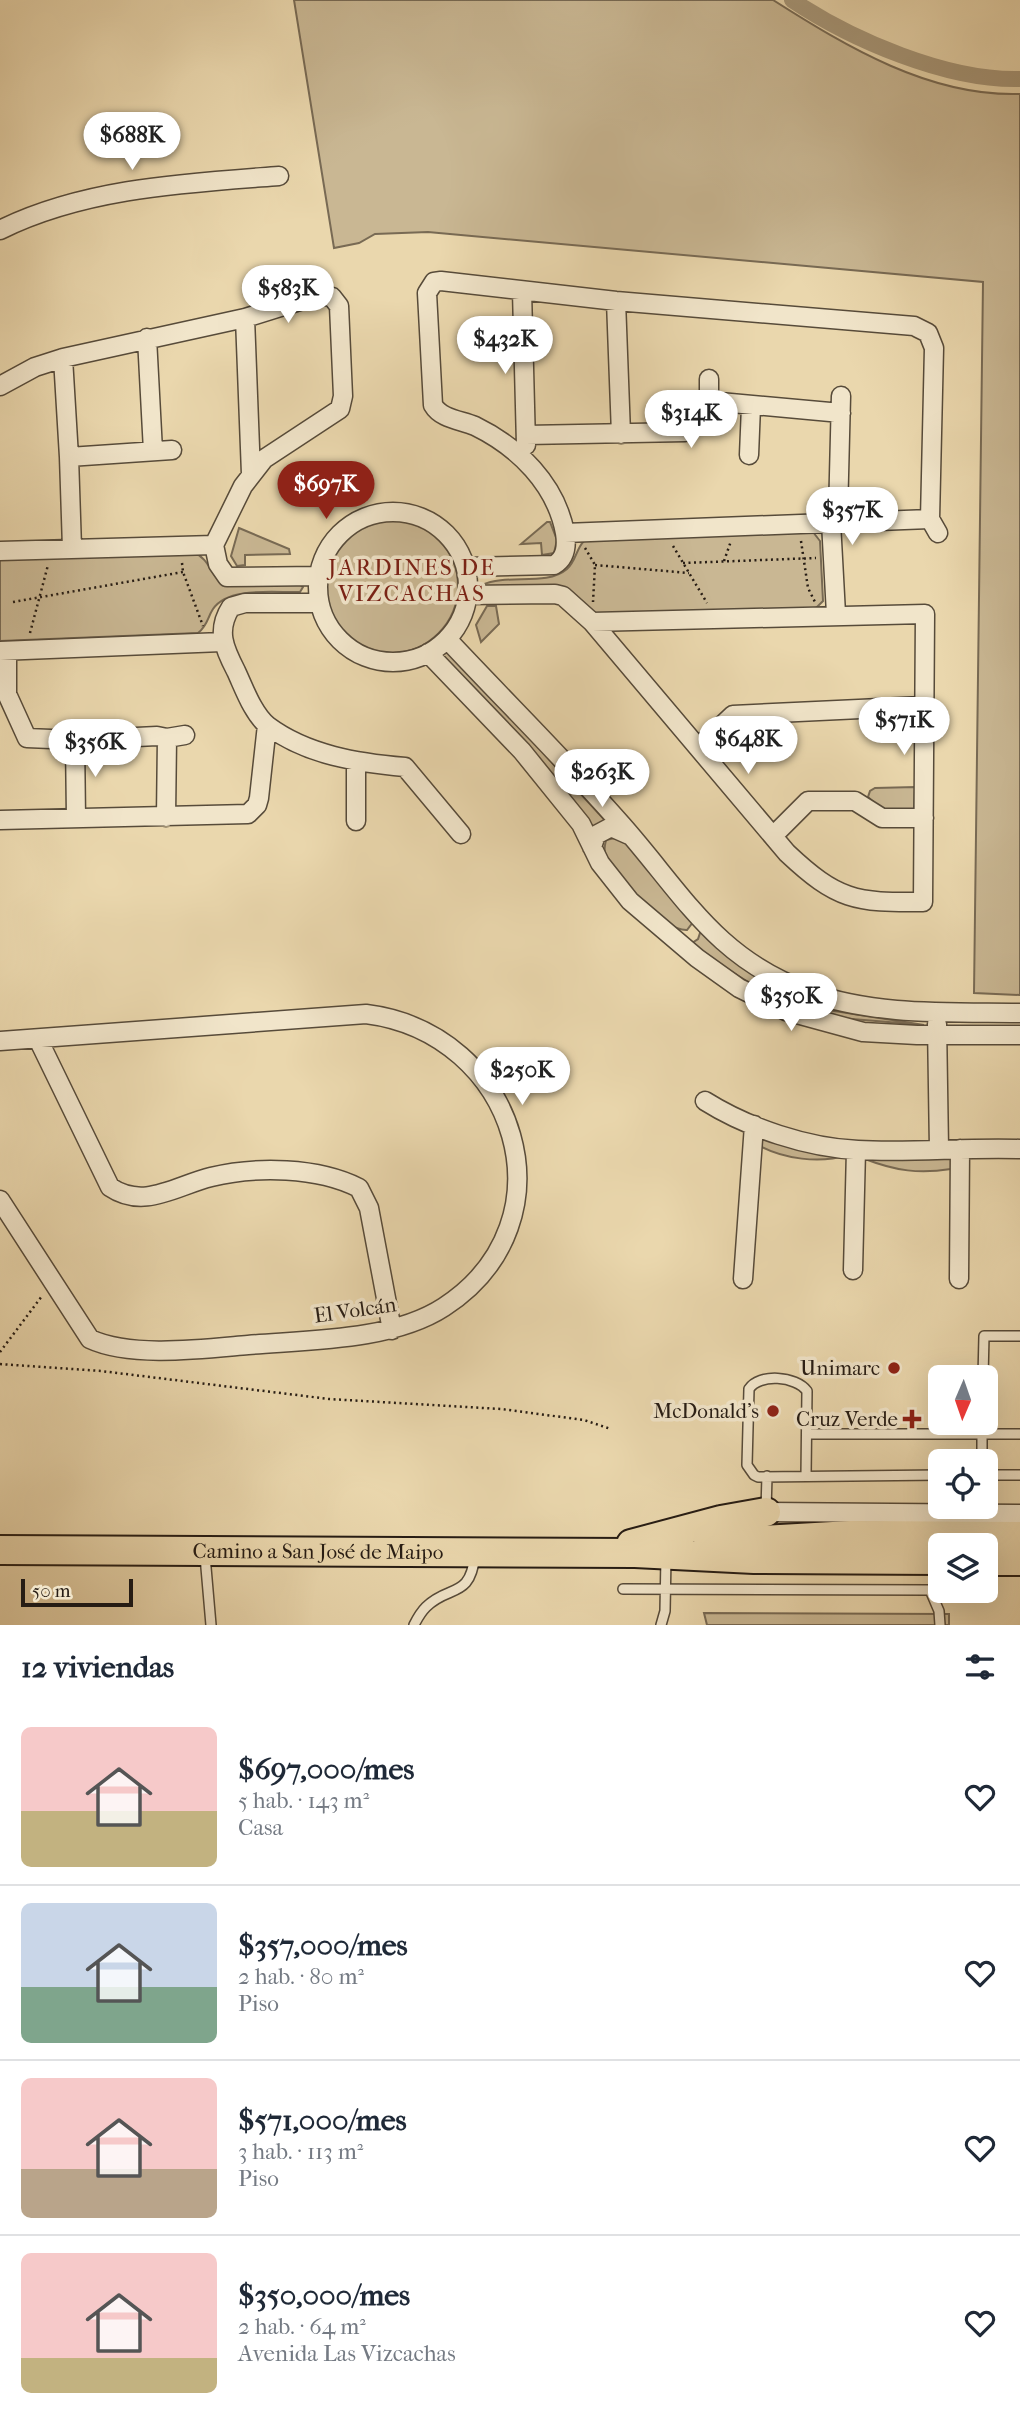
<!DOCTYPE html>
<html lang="es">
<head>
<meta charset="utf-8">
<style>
	:root { --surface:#fff; --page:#f6f6f7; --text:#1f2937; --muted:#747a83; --line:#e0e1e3; --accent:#8f2418 }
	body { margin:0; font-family:"IM FELL French Canon",serif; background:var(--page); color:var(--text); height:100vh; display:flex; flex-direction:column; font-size:26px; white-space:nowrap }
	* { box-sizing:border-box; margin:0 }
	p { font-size:23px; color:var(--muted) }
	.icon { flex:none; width:38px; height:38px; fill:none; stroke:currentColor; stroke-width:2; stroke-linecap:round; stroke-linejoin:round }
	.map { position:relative; height:1625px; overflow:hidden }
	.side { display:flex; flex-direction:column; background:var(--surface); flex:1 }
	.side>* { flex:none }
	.needle { width:46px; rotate:182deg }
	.buttons { position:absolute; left:928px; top:1365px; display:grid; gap:14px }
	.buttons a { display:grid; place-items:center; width:70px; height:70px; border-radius:10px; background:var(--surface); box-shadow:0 7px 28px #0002; font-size:35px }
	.scale { position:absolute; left:21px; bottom:18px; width:112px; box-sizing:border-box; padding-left:7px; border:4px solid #261c14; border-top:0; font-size:19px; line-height:24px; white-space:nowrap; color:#261c14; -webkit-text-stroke:5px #f1e5ca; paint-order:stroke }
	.price { position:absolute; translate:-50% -60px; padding:0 16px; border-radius:24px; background:#fff; color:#222; font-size:23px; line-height:46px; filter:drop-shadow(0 2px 4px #0008) }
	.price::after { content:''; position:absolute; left:50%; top:42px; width:21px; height:16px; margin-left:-10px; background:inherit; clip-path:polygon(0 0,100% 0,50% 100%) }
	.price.selected { background:var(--accent); color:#fff }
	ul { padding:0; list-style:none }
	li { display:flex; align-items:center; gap:21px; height:175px; padding:0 21px }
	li+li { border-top:2px solid var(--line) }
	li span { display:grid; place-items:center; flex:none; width:196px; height:140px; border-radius:10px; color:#555 }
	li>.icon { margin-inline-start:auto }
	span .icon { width:84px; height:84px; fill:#fffc; stroke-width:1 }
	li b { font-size:30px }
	h2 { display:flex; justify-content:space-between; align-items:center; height:84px; padding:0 21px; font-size:30px }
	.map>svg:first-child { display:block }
</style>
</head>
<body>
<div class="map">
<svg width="1020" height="1625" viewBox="0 0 1020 1625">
	<rect width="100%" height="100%" fill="#ead7ad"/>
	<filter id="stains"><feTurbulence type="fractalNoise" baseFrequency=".00286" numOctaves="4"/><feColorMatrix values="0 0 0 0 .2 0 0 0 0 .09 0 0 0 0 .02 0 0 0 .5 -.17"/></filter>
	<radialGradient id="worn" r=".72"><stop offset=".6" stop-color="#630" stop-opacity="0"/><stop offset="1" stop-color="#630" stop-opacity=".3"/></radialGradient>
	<!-- green -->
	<path fill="#c9b793" stroke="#786a54" stroke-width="2" d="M294 0H773C847 47 930 97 1020 94V995L974 993 983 282 428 232 375 234 359 243 334 248Z
		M324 586a67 67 0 1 1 134 0a67 67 0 1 1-134 0Z
		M547 522H550L557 540 554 553 542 555 541 543 521 544Z
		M239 528 289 549 290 554 245 555V565L237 566 231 556Z
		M813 532 820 541 823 601 813 611 593 617 580 608 482 585C507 573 546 587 567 569 576 561 576 549 584 541Z
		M194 552C211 561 209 574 224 584L297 583 303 587 300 592C276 593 228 586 213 609 207 618 208 625 198 633L0 641V558Z
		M487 606H496L499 624 481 642 476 625Z
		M448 649 611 827 596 835 570 797 441 656V652Z
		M915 787 914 810H882L868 797 870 791 875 788Z
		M615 838 629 843 693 922 687 930C663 931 614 877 606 856 603 850 605 845 606 840Z
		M701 930 780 993 828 1010 924 1025 828 1017 777 1000 689 945 698 939Z
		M760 1135 847 1155C820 1164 783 1159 758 1145Z
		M952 1155 951 1169C919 1174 896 1171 865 1159L868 1157Z
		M704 1613 949 1614V1625H707Z"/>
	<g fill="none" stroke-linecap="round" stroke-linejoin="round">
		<!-- canal -->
		<path stroke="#a79779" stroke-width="16" d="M792 0C852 40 947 81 1020 79"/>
		<!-- service casing -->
		<g stroke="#574b3a" stroke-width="12">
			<path id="service" d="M983 1377 984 1336H1020
				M808 1434H1020
				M982 1461V1423
				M985 1475H1020
				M806 1476 807 1391C796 1376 759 1373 749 1389L747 1465 754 1475 758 1477 940 1475
				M766 1510 767 1476
				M205 1556 211 1625
				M623 1589 930 1590 939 1611 940 1625
				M414 1625C417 1619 421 1612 426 1607 449 1584 470 1600 475 1555
				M661 1625 665 1611 666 1557"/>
		</g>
		<!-- minor casing -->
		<g stroke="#574b3a" stroke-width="21">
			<path id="minor" d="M0 230C84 188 186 183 279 176
				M522 291 526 445
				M616 301 621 434
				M245 318 251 474
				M147 338 153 451
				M63 358 69 457
				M0 386 35 367 63 358 245 318 319 295 332 297 339 306 343 396 340 409 264 459 243 486 214 545 218 564 227 577 318 576
				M709 401V379
				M526 435 685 432 694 426 698 409 709 401 841 413
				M749 455 751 406
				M318 587a75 75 0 1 1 150 0a75 75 0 1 1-150 0Z
				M565 533 930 519 938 533
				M72 548 69 457 172 450
				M0 551 214 545
				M467 567 554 565C566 558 567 546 565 533 556 484 518 447 475 426 461 420 441 419 433 405L427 293 434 282 441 281 616 301 914 326 928 333 934 348 930 519
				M468 595 555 594 563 596 592 622 787 853C837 900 855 903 923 902L925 614 592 622
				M319 603H245L231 607C216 630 224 648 236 671 244 688 253 714 268 726 307 755 358 763 405 767L461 834
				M836 614 831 522 838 515 841 396
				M447 639C505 701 566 761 622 825 683 894 716 959 809 992 874 1016 951 1012 1020 1013
				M0 651 222 642
				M7 651V694L27 738 75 740 157 736 167 738 185 735
				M428 653 522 751 581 824 600 863 630 901 697 958 739 988 786 1011 863 1032 917 1035H1020
				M75 740 76 818
				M699 747 733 715 923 706
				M356 763V821
				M166 817 167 738
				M0 820 248 814 257 805 259 798 267 725
				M773 836 808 801H855L882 818H924
				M592 847 596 835 611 827 629 835
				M937 1024 939 1149
				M38 1039 110 1187C144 1210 175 1186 211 1177 256 1166 318 1167 359 1188L369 1208 392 1330
				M0 1041 366 1014C517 1033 576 1221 444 1307 392 1341 308 1340 248 1345 202 1349 131 1358 90 1339L0 1200
				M705 1101C748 1128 808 1148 858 1150 912 1153 966 1147 1020 1149
				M853 1270 856 1150
				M743 1279 754 1125
				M959 1279 960 1149
				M766 1512 1020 1514"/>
		</g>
		<!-- primary casing -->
		<g stroke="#261c14" stroke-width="32">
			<g id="primary">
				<path d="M708 1543 851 1535 1020 1536"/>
				<path d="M631 1544 721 1520 766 1512"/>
				<path id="s1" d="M0 1550 635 1553 754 1559 940 1560"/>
				<path d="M985 1561H1020"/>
			</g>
		</g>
		<!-- path -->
		<path stroke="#261c14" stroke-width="2.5" stroke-dasharray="2 3.5" stroke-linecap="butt" d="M801 541 808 588 815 602
			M673 546 707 603
			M585 548 595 565 593 602
			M724 561 731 541
			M182 563 183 572 203 626
			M683 563 816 558
			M595 565 689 573
			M13 602 183 572
			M30 633 48 565
			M0 1352 42 1296
			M0 1364 101 1371 329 1399 501 1409 584 1420 611 1429"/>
		<!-- service -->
		<use href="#service" stroke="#f1e5ca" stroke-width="9"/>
		<!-- minor -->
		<use href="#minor" stroke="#f1e5ca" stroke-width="18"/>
		<!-- primary -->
		<use href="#primary" stroke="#ead7ad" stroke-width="28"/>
	</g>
	<!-- markers -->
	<g fill="#8f2418" stroke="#f1e5ca" stroke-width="2.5">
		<circle cx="894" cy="1368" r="7"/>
		<circle cx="773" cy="1411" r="7"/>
		<path d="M908.5 1408.5h7v7h7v7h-7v7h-7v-7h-7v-7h7z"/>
	</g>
	<g text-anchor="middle" stroke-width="7" stroke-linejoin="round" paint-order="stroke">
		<!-- street labels -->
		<g font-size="21" fill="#261c14" stroke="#f1e5ca">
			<text transform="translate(355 1310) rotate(-8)" y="7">El Volcán</text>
			<text dy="7" stroke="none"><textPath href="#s1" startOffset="318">Camino a San José de Maipo</textPath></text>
		</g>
		<!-- poi labels -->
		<g font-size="21" fill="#261c14" stroke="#f1e5ca" text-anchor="end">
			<text x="880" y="1375">Unimarc</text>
			<text x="759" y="1418">McDonald's</text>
			<text x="898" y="1426">Cruz Verde</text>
		</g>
		<!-- neighbourhood labels -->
		<g font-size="23" letter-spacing="2" fill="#7a1f14" stroke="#f1e5ca">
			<text x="412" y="575">JARDINES DE<tspan x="412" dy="26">VIZCACHAS</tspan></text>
		</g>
	</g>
	<rect width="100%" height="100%" filter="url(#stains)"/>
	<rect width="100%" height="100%" fill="url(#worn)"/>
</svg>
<div class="buttons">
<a><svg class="needle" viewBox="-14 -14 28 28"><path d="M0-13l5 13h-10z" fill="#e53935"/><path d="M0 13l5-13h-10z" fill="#747a83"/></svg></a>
<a><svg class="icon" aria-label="locate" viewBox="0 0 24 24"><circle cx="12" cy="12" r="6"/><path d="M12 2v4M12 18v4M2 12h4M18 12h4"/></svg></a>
<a><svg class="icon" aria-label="layers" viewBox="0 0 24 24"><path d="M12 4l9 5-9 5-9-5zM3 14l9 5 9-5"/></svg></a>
</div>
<div class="scale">50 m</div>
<b class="price" style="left:132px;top:172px">$688K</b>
<b class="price" style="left:288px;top:325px">$583K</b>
<b class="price" style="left:505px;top:376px">$432K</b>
<b class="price" style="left:691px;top:450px">$314K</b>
<b class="price selected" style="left:326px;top:521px">$697K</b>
<b class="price" style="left:852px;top:547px">$357K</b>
<b class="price" style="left:904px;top:757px">$571K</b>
<b class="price" style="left:748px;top:776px">$648K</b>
<b class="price" style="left:95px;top:779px">$356K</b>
<b class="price" style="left:602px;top:809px">$263K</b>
<b class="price" style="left:791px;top:1033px">$350K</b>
<b class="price" style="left:522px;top:1107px">$250K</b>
</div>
<section class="side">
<h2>12 viviendas<svg class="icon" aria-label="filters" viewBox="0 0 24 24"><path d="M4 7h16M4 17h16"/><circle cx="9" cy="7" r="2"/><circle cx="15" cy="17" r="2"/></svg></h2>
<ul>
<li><span style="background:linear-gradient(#f6c9c9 60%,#c2b280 0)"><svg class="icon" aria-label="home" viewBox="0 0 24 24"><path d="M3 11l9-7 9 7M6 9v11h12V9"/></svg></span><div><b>$697,000/mes</b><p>5 hab. · 143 m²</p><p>Casa</p></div><svg class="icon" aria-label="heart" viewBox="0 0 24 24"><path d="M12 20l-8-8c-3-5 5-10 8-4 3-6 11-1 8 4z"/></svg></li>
<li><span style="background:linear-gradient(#c9d6e8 60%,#7fa58c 0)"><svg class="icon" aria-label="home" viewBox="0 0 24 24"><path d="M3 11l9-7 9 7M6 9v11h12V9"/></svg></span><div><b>$357,000/mes</b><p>2 hab. · 80 m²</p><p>Piso</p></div><svg class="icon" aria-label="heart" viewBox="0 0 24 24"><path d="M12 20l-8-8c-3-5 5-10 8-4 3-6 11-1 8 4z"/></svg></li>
<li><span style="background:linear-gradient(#f6c9c9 65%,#b9a48a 0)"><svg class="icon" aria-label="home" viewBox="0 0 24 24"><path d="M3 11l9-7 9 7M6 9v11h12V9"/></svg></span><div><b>$571,000/mes</b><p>3 hab. · 113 m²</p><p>Piso</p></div><svg class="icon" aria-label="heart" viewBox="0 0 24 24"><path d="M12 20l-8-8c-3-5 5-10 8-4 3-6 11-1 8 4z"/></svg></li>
<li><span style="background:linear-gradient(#f6c9c9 75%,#c2b280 0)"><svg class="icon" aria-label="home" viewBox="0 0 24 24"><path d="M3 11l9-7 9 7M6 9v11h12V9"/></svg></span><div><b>$350,000/mes</b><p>2 hab. · 64 m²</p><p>Avenida Las Vizcachas</p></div><svg class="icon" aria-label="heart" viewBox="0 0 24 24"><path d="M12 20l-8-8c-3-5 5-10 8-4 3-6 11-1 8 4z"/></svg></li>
</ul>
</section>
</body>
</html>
